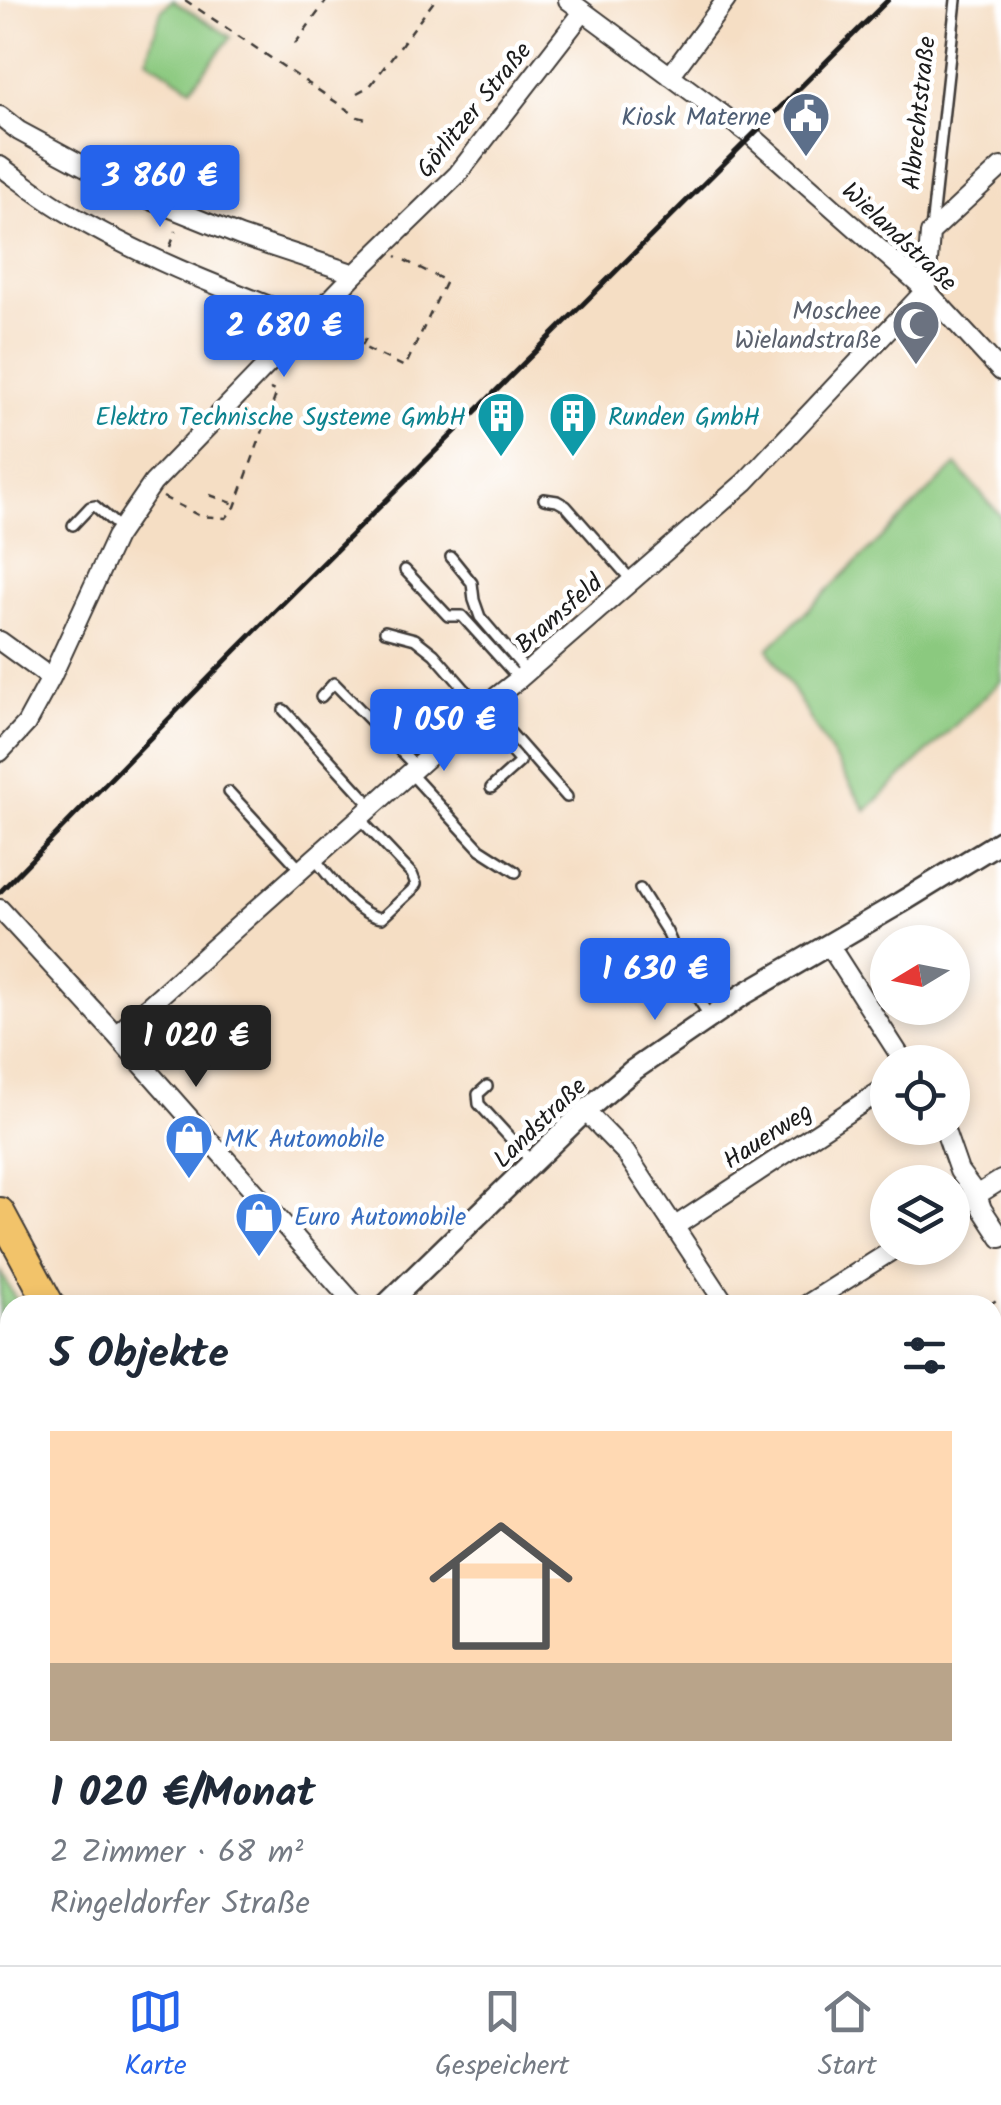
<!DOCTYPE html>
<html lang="de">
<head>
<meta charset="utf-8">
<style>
	:root { --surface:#fff; --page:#f6f6f7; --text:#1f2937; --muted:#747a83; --line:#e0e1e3; --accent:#2563eb }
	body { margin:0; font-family:Kalam,sans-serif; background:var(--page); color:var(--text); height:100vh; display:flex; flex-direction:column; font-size:38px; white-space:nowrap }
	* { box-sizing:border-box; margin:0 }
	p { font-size:32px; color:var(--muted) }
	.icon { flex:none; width:55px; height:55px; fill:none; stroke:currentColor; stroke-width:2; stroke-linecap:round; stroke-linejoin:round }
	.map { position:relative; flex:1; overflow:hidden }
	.side { position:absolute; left:0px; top:1295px; width:1002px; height:670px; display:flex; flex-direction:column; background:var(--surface); border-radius:30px 30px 0 0; box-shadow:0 5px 15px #0003 }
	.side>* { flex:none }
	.needle { width:65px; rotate:260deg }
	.buttons { position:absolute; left:870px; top:925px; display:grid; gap:20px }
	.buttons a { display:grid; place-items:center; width:100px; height:100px; border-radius:50%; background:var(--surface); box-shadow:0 5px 15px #0003; font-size:50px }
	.price { position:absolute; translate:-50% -85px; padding:0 22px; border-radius:10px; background:var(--accent); color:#fff; font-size:32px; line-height:65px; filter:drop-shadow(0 2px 5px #0008) }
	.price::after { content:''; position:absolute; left:50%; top:60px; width:30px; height:22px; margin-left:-15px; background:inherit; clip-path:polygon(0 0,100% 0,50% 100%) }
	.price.active { background:#222; color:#fff }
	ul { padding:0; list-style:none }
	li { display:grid; align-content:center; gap:20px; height:530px; padding:0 50px }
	li span { display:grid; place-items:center; height:310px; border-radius:0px; color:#555 }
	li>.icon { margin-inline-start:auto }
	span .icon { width:180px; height:180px; fill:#fffc; stroke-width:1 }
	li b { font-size:42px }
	h2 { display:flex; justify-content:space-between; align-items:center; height:120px; padding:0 50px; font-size:42px }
	.tabs { display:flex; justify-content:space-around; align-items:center; height:140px; border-top:2px solid var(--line); background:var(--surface); font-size:28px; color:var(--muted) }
	.tabs a { display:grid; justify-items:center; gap:5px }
	.tabs .active { color:var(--accent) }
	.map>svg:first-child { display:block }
</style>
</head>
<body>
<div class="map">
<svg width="1001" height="1965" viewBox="0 0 1001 1965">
	<rect width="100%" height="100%" fill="#fff"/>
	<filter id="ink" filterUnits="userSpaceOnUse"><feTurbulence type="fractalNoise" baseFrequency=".01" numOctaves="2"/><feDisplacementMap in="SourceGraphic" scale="20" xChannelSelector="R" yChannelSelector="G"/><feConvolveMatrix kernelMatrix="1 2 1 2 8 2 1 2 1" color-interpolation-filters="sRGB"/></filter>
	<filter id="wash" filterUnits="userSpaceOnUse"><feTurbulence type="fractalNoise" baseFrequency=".0048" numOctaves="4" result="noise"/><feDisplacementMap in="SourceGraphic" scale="40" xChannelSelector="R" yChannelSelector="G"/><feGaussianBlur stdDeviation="2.25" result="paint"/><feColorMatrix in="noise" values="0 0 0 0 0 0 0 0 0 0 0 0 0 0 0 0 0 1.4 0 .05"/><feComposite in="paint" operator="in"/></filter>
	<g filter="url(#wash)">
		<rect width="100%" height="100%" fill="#f5dec4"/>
		<!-- green -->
		<path fill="#8bc97f" stroke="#54724e" stroke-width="2.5" d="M172 0 231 37 191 88 147 59 161 11Z
			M956 465 1001 516V681L866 811 768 649Z
			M0 1271 19 1305H10V1349L0 1326Z
			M598 1955H826L832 1965H583Z"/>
	</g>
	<g filter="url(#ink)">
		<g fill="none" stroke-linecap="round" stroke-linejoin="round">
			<!-- service casing -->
			<g stroke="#3d3935" stroke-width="14">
				<path id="service" d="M931 230 956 0
					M544 499 557 501 566 506 632 581
					M73 525 90 507 95 506 121 529
					M451 557 472 583 474 600 480 617 527 672
					M405 570 448 616H462L519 679
					M385 631 415 639 434 654 482 709
					M321 697 334 683 416 767
					M486 705 567 797
					M284 710 372 806
					M477 713 520 762 491 788
					M410 773 480 849 516 872
					M229 792 301 870
					M314 858C331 878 356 916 382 918L412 890 416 884 412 874 359 818
					M640 889 667 932 671 941 673 960 710 1017
					M487 1086 478 1094 479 1104 532 1162
					M992 1705 1001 1717
					M0 1761 10 1756
					M992 1793 1001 1787
					M824 1965 834 1955"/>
			</g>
			<!-- minor casing -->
			<g stroke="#3d3935" stroke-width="22">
				<path id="minor" d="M568 0 753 137 926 290 1001 371
					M670 76 726 0
					M0 116 19 131 136 194 240 236 355 274
					M0 166C21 181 41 197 63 210 140 257 225 289 308 321
					M926 290 930 233 1001 167
					M0 641 51 678
					M0 752 26 724 51 678 116 537 153 483 355 274 457 175 583 12
					M0 909 116 1035 355 1305
					M829 945 904 1062
					M116 1035 486 705 519 679 745 482 926 290
					M585 1111 625 1152 726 1305
					M944 1128 959 1171 977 1195 1001 1180
					M952 1211 977 1195 982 1209 1001 1238
					M674 1227 888 1086
					M806 1305 896 1248
					M992 1427 1001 1440
					M394 1955 397 1965
					M840 1955 847 1965
					M993 1965 1001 1960"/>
			</g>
			<!-- tertiary casing -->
			<g stroke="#3d3935" stroke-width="25">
				<path id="tertiary" d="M386 1305 585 1111 632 1071 744 994 900 903 1001 841
					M0 1635 10 1630"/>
			</g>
			<!-- secondary casing -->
			<g stroke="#3d3935" stroke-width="30">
				<path id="secondary" d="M992 1672 1001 1666
					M544 1965 559 1955"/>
			</g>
			<!-- trunk casing -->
			<g stroke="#3d3935" stroke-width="32">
				<path id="trunk" d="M0 1212 50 1305
					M287 1955 292 1965"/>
			</g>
			<!-- path -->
			<path stroke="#3d3935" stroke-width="2.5" stroke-dasharray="8 8" stroke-linecap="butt" d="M185 0 358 117 371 120
				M295 44 327 0
				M357 93 370 86 435 0
				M170 247 176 231
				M323 328 405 367 446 281 396 256
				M362 345 368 335
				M210 495 235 504
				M163 497 200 516 226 518 235 507 277 392 270 389
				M989 1305 1001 1297"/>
			<!-- service -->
			<use href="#service" stroke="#fff" stroke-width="9"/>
			<!-- minor -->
			<use href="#minor" stroke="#fff" stroke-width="18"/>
			<!-- tertiary -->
			<use href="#tertiary" stroke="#fff" stroke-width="20"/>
			<!-- secondary -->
			<use href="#secondary" stroke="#fae7c3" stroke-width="25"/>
			<!-- trunk -->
			<use href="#trunk" stroke="#f2c36a" stroke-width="28"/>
			<!-- rail -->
			<path stroke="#1c1c1c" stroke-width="5" d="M0 892 236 650 888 0"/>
		</g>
	</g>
	<!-- icons -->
	<defs>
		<g id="civic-pin" transform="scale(2.5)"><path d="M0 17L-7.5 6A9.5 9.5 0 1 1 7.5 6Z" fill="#5c6f8a" stroke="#fff"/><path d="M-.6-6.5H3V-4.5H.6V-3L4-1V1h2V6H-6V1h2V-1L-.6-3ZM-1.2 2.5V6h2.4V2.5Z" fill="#fff"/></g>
		<g id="mosque-pin" transform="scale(2.5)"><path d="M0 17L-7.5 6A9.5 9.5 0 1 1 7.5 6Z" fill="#6b7280" stroke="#fff"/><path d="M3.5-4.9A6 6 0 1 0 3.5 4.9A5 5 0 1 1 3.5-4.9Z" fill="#fff"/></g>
		<g id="building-pin" transform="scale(2.5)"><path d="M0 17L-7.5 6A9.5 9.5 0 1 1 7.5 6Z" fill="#0f9aa8" stroke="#fff"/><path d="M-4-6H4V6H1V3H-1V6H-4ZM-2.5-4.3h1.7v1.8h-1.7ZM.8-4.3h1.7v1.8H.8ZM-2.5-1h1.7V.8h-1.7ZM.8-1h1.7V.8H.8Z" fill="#fff"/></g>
		<g id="shop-pin" transform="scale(2.5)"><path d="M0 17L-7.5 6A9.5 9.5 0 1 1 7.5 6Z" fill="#3f7fe0" stroke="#fff"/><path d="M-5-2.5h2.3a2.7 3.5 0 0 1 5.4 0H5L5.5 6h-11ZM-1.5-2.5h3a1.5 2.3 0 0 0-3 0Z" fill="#fff"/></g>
	</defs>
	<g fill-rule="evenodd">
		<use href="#civic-pin" x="806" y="116"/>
		<use href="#mosque-pin" x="916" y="324"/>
		<use href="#building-pin" x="501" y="416"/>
		<use href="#building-pin" x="573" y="416"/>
		<use href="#shop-pin" x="189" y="1138"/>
		<use href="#shop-pin" x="259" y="1216"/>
	</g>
	<g text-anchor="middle" stroke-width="9" stroke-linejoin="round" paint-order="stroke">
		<!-- street labels -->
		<g font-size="25" fill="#1c1c1c" stroke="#fff">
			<text transform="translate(473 109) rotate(-51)" y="9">Görlitzer Straße</text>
			<text transform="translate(918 113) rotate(-84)" y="9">Albrechtstraße</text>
			<text transform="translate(900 236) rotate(43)" y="9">Wielandstraße</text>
			<text transform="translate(558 613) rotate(-41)" y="9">Bramsfeld</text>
			<text transform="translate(539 1122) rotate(-44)" y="9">Landstraße</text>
			<text transform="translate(767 1135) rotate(-33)" y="9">Hauerweg</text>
		</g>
		<!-- service labels -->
		<g font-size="25" fill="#4e5e75" stroke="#fff" text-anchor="end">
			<text x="771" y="125">Kiosk Materne</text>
		</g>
		<!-- worship labels -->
		<g font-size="25" fill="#5b616d" stroke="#fff" text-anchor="end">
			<text x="881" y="319">Moschee<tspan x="881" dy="29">Wielandstraße</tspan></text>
		</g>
		<!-- culture labels -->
		<g font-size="25" fill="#0d838f" stroke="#fff" text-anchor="end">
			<text x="466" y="425">Elektro Technische Systeme GmbH</text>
			<text x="608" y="425" text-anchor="start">Runden GmbH</text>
		</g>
		<!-- shop labels -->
		<g font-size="25" fill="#366cbe" stroke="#fff" text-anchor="start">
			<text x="224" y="1147">MK Automobile</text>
			<text x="294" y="1225">Euro Automobile</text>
		</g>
	</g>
</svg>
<div class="buttons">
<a><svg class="needle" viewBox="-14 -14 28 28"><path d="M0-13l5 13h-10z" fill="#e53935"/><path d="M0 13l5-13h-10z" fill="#747a83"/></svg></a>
<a><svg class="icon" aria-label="locate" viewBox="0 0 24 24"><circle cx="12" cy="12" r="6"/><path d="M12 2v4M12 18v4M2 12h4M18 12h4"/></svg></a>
<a><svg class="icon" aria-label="layers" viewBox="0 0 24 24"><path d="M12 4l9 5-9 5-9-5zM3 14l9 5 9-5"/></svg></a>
</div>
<b class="price" style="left:160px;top:230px">3 860 €</b>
<b class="price" style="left:284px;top:380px">2 680 €</b>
<b class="price" style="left:444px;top:774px">1 050 €</b>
<b class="price" style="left:655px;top:1023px">1 630 €</b>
<b class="price active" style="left:196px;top:1090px">1 020 €</b>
<section class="side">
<h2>5 Objekte<svg class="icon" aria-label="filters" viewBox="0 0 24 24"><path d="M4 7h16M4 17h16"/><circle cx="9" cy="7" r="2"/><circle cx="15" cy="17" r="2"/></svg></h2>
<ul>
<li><span style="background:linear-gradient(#ffd9b3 75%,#b9a48a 0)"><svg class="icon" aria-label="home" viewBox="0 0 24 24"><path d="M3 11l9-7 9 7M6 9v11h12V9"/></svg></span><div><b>1 020 €/Monat</b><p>2 Zimmer · 68 m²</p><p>Ringeldorfer Straße</p></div></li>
</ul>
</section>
</div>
<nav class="tabs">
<a class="active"><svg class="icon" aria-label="map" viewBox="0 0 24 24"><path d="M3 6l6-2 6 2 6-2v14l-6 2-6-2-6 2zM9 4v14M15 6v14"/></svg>Karte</a>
<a><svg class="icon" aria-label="saved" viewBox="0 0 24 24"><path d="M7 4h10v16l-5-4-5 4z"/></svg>Gespeichert</a>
<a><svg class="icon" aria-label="home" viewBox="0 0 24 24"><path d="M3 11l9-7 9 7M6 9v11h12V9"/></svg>Start</a>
</nav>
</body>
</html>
